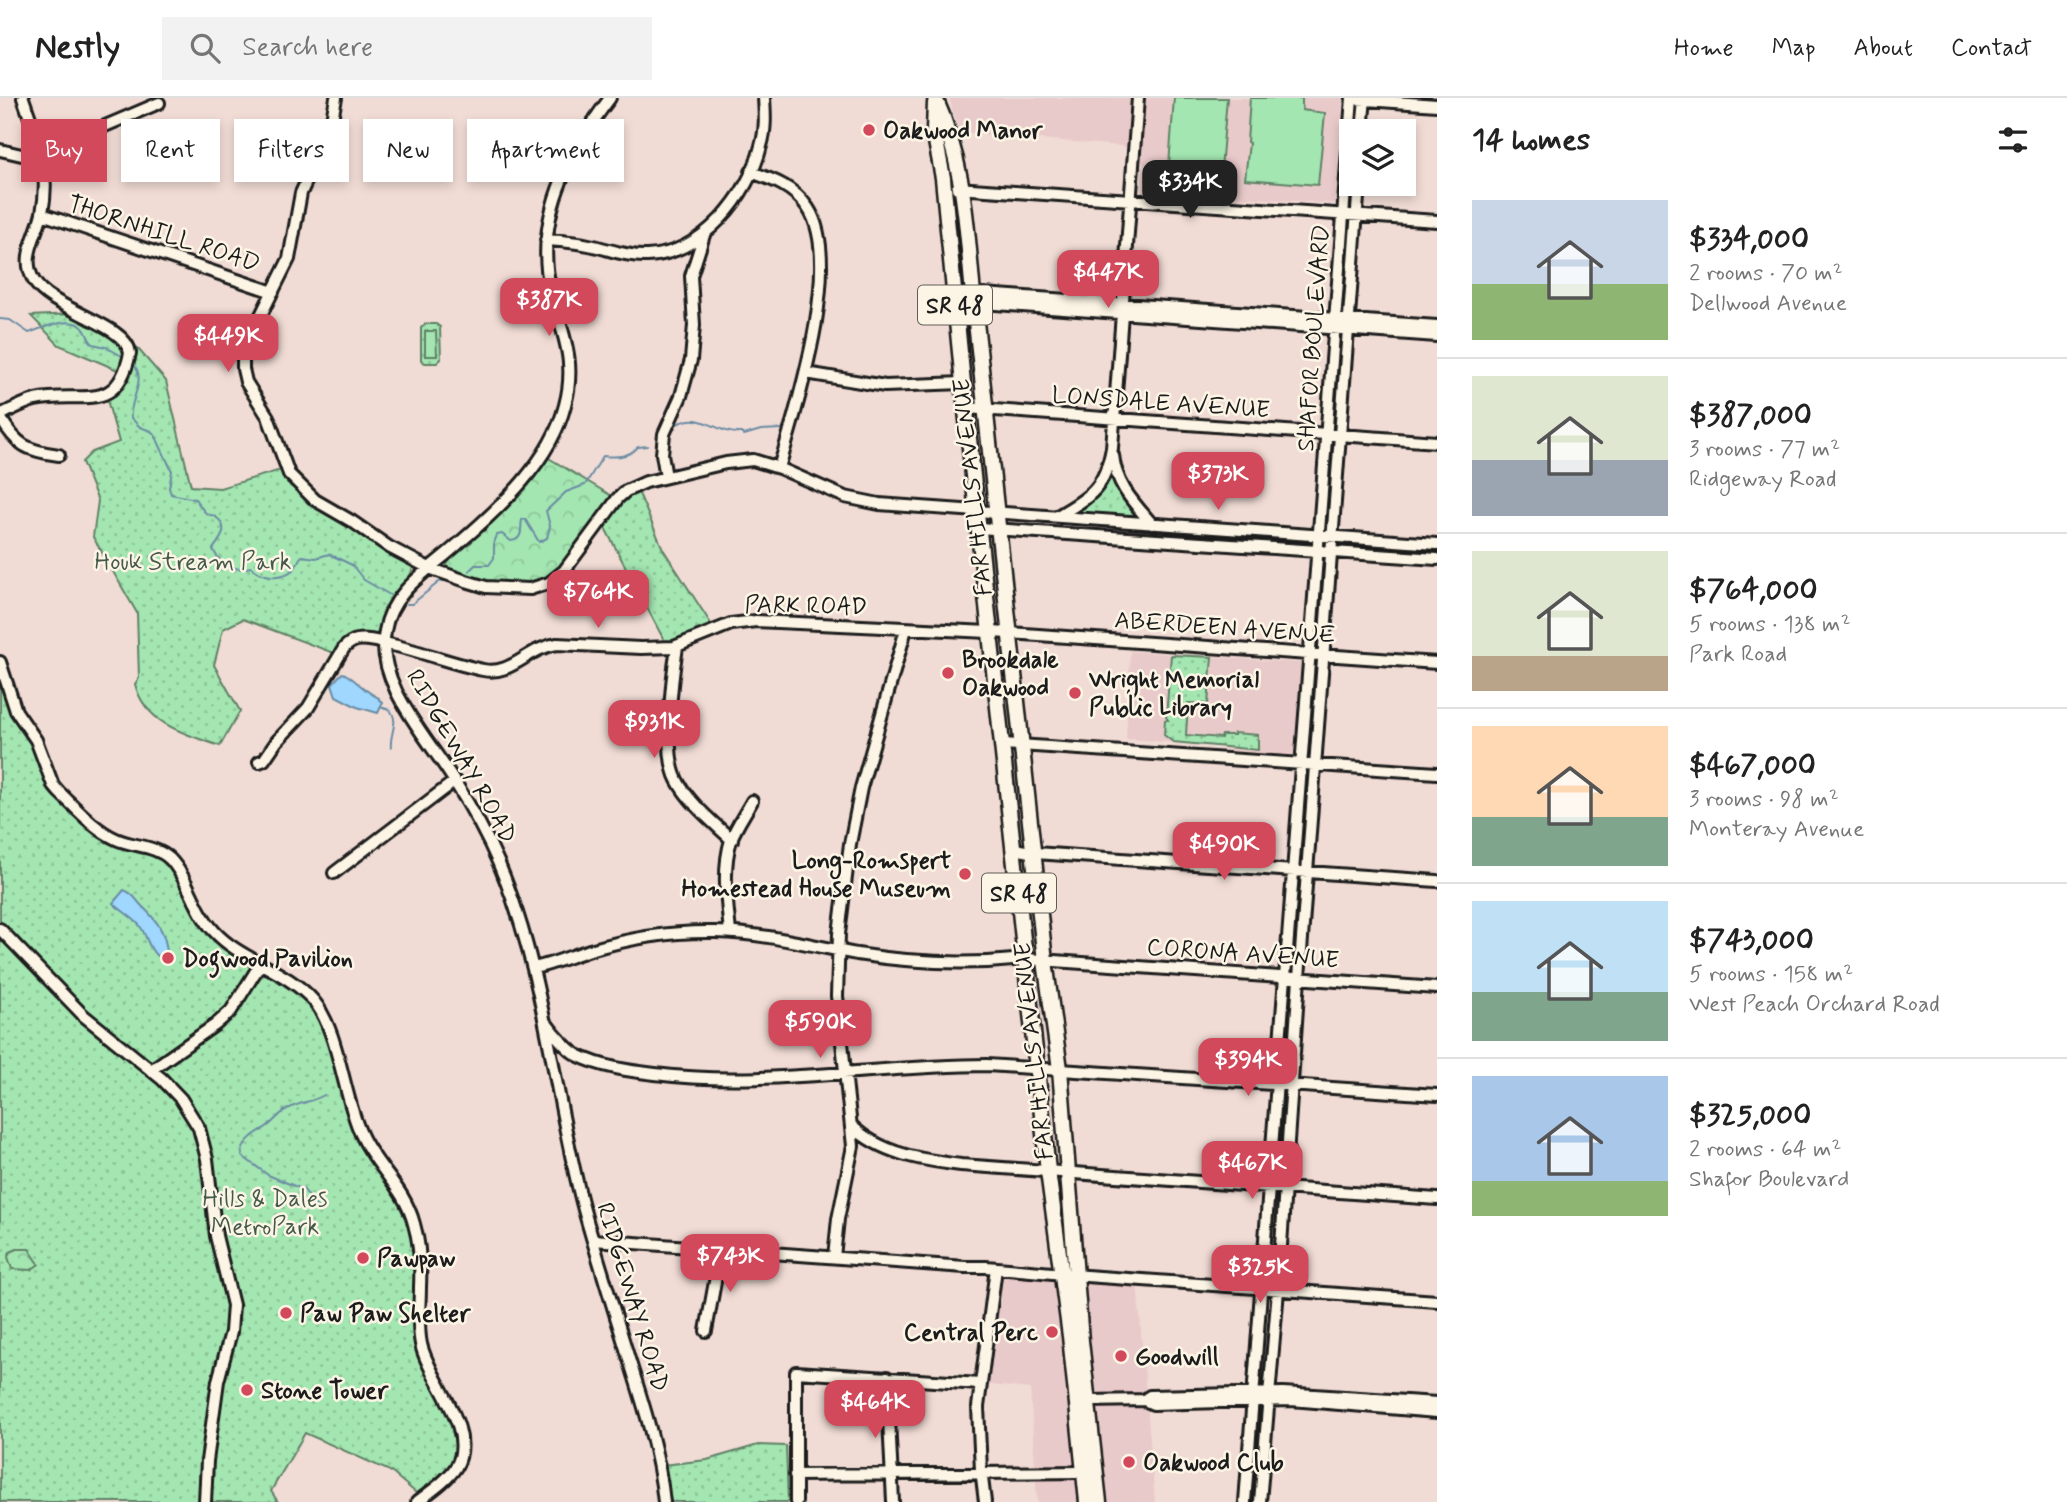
<!DOCTYPE html>
<html lang="en">
<head>
<meta charset="utf-8">
<style>
	:root { --surface:#fff; --page:#f2f2f2; --text:#222; --muted:#767676; --line:#e0e0e0; --accent:#d1495b }
	body { margin:0; font-family:Mynerve,sans-serif; background:var(--page); color:var(--text); height:100vh; display:flex; flex-direction:column; font-size:26px; white-space:nowrap }
	* { box-sizing:border-box; margin:0 }
	p { font-size:23px; color:var(--muted) }
	.icon { flex:none; width:38px; height:38px; fill:none; stroke:currentColor; stroke-width:2; stroke-linecap:round; stroke-linejoin:round }
	.map { position:relative; flex:1; overflow:hidden }
	.side { display:flex; flex-direction:column; background:var(--surface); width:630px }
	.side>* { flex:none }
	.hud { position:absolute; left:21px; top:21px; width:665px; height:63px; display:flex; gap:14px }
	.fabs { position:absolute; left:1339px; top:21px; display:grid; gap:14px }
	.fabs a { display:grid; place-items:center; width:77px; height:77px; border-radius:0px; background:var(--surface); box-shadow:0 4px 10px #0003; font-size:35px }
	.price { position:absolute; translate:-50% -60px; padding:0 16px; border-radius:14px; background:var(--accent); color:#fff; font-size:23px; line-height:46px; filter:drop-shadow(0 2px 4px #0008) }
	.price::after { content:''; position:absolute; left:50%; top:42px; width:21px; height:16px; margin-left:-10px; background:inherit; clip-path:polygon(0 0,100% 0,50% 100%) }
	.price.active { background:#222; color:#fff }
	ul { padding:0; list-style:none }
	li { display:flex; align-items:center; gap:21px; height:175px; padding:0 35px }
	li+li { border-top:2px solid var(--line) }
	li span { display:grid; place-items:center; flex:none; width:196px; height:140px; border-radius:0px; color:#555 }
	li>.icon { margin-inline-start:auto }
	span .icon { width:84px; height:84px; fill:#fffc; stroke-width:1 }
	li b { font-size:30px }
	h2 { display:flex; justify-content:space-between; align-items:center; height:84px; padding:0 35px; font-size:30px }
	.chip { padding:0 24px; border-radius:0px; background:var(--surface); box-shadow:0 4px 10px #0003; font-size:24px; line-height:63px }
	.chip.active { background:var(--accent); color:#fff }
	header { display:flex; align-items:center; gap:42px; box-sizing:border-box; height:98px; padding:0 35px; background:var(--surface); border-bottom:2px solid var(--line) }
	header strong { font-size:33px }
	nav { display:flex; gap:38px; margin-inline-start:auto; font-size:24px }
	.search { width:490px; height:63px; background:var(--page); display:flex; align-items:center; gap:18px; box-sizing:border-box; padding:0 24px; border-radius:0px; color:var(--muted); font-size:26px }
	main { display:flex; flex:1; min-height:0 }
	.map>svg:first-child { display:block }
</style>
</head>
<body>
<header>
<strong>Nestly</strong>
<div class="search"><svg class="icon" aria-label="search" viewBox="0 0 24 24"><circle cx="10" cy="10" r="6"/><path d="M15 15l6 6"/></svg>Search here</div>
<nav><a>Home</a><a>Map</a><a>About</a><a>Contact</a></nav>
</header>
<main>
<div class="map">
<svg width="1437" height="1404" viewBox="0 0 1437 1404">
	<defs>
		<pattern id="green-dots" width="8" height="8" patternUnits="userSpaceOnUse" patternTransform="scale(1.75)"><rect width="8" height="8" fill="#a3e6b1"/><path d="M2 2h.1M6 6h.1" fill="none" stroke="#8cc598" stroke-width="1.8" stroke-linecap="round"/></pattern>
		<pattern id="forest-crowns" width="20" height="18" patternUnits="userSpaceOnUse" patternTransform="scale(1.75)"><rect width="20" height="18" fill="#a3e6b1"/><path d="M2 6a3 3 0 1 1 6 0M12 15a3 3 0 1 1 6 0" fill="none" stroke="#8cc598"/></pattern>
	</defs>
	<rect width="100%" height="100%" fill="#f1dcd5"/>
	<filter id="ink" filterUnits="userSpaceOnUse"><feTurbulence type="fractalNoise" baseFrequency=".0143" numOctaves="2"/><feDisplacementMap in="SourceGraphic" scale="14" xChannelSelector="R" yChannelSelector="G"/><feConvolveMatrix kernelMatrix="1 2 1 2 8 2 1 2 1" color-interpolation-filters="sRGB"/></filter>
	<g filter="url(#ink)">
		<!-- built -->
		<path fill="#e9caca" d="M949 0H1343L1335 106 1145 92 1146 69 1130 49 959 34Z
			M1130 553 1302 565 1295 657 1226 652 1221 648 1126 641Z
			M996 1170 1137 1182 1155 1404H1037L1030 1291 980 1286Z"/>
		<!-- green -->
		<path fill="url(#green-dots)" stroke="#608166" stroke-width="2" d="M73 216 110 237 120 244 125 253 120 273 59 247 31 218Z
			M425 226H436L440 229 441 261 437 265H425L421 262V230Z
			M132 244 166 283 191 388 220 390 284 371 345 424 409 465 413 470 409 480 386 511 377 537 336 556 243 521 223 531 214 567 240 613 220 648C185 636 145 626 135 586L139 580 137 515 93 439 98 403 82 364 92 354 119 344 107 302C122 293 135 261 132 244Z
			M1114 365 1151 425 1069 419Z
			M637 391 663 451 713 529 683 543 666 546 603 426 615 409Z
			M1171 557 1212 559 1208 606 1188 605 1186 637 1221 640 1222 637H1234V635L1258 637V652L1173 644 1164 637 1165 622H1168L1166 619Z
			M0 564 48 675 102 734 170 762 204 821 316 907 350 1005 415 1126 419 1234 450 1309 460 1360 422 1400 390 1373 305 1335 271 1393 278 1404H0Z
			M758 1347 786 1348 788 1404H669L663 1367 707 1362Z"/>
		<!-- forest -->
		<path fill="url(#forest-crowns)" stroke="#608166" stroke-width="2" d="M547 359 615 400 556 477 525 488 483 485 449 472 447 467 450 461 503 410Z
			M17 1151H29L39 1166 31 1172 12 1171 8 1159 10 1154Z"/>
		<!-- pitch -->
		<path fill="#a3e6b1" stroke="#608166" stroke-width="2" d="M1174 0H1227L1221 71 1169 67Z
			M1250 0H1302V12L1325 15 1318 87 1245 81 1249 45 1247 44Z
			M425 233H436L437 258H425Z"/>
		<!-- water -->
		<path fill="#9fd7ff" stroke="#6b8ca4" stroke-width="2" d="M342 575C351 576 364 594 379 600V602L383 604 378 615 357 609 336 598 332 586Z
			M124 792C135 796 136 803 144 810 158 824 165 834 167 854L157 858C148 850 147 838 140 828 133 819 121 813 113 805Z"/>
		<g fill="none" stroke-linecap="round" stroke-linejoin="round">
			<!-- stream -->
			<path stroke="#6b8ca4" stroke-width="2" d="M0 221 10 222 29 235C42 230 73 216 84 231 88 236 88 242 93 246L106 249 120 257
				M133 266C148 281 128 304 131 320L140 329 151 333 155 337 172 373 169 390 171 396 195 401C199 405 202 412 206 415 215 421 208 413 217 420 230 430 220 442 213 451 220 468 234 474 251 469 262 479 280 482 293 472 298 468 297 462 302 458L316 460 329 456 352 467 364 482 390 497
				M674 328C700 310 717 337 741 335L744 337 761 332 782 331
				M469 473 475 467H489L494 460V445L497 437 502 436 511 443C524 441 520 431 522 422L525 421 539 444 547 440 550 428 546 413 566 394 585 387 603 358C615 359 628 360 638 349L648 348
				M407 506H412L439 484 449 482
				M380 609 390 612C400 625 389 635 391 650
				M318 1111 304 1092 268 1077 242 1058C241 1044 255 1036 265 1030 275 1024 280 1013 292 1009 303 1004 314 1003 324 997"/>
			<!-- minor casing -->
			<g stroke="#1c1c1c" stroke-width="16">
				<path id="minor" d="M336 0 330 32 301 95 289 161 245 249 243 258V271L246 284 268 319 289 376 315 402 353 424 389 449 429 470 466 483 486 489 530 491 549 485 564 473 618 400 626 393 646 384 726 365 753 362 779 370 845 399 879 406 1437 446
					M610 0C569 54 533 124 551 193 562 235 577 262 565 307 551 363 501 409 458 446 431 471 391 493 385 533 375 586 430 642 455 684 472 711 487 738 499 766 546 877 553 997 584 1112 598 1162 614 1212 629 1261 644 1308 659 1355 664 1404
					M1352 1 1437 7
					M1362 33 1365 0
					M0 52 26 58H36L56 46 77 40 159 5
					M751 74C774 82 794 89 808 110 844 164 796 311 779 370
					M957 90 1437 123
					M42 116 273 194
					M546 142C560 143 575 144 589 147 609 151 627 159 647 158 702 156 749 98 761 48 766 32 765 16 764 0
					M954 198 983 196 1437 228
					M968 204 1437 238
					M806 275 885 288 963 285
					M966 310 1437 344
					M0 317C11 312 23 305 35 302 81 292 117 318 130 255 127 226 51 212 34 183 20 159 37 138 42 115 51 71 37 41 23 0
					M0 319C16 347 27 353 59 357
					M1113 357C1116 387 1133 404 1152 426
					M666 379 662 356 664 336 681 298 691 262 694 227 691 178 704 137
					M1059 417C1091 399 1105 389 1112 350L1138 0
					M979 430 1437 461
					M677 549C672 580 663 656 677 682 689 705 713 724 732 742
					M0 564 16 613 36 642 53 687 59 694C77 711 94 731 116 741 134 749 155 747 170 761 189 781 194 812 214 833 240 862 285 871 313 902 339 932 343 998 361 1036 375 1068 405 1090 414 1126 420 1146 421 1168 420 1189 420 1208 417 1227 421 1246 429 1283 478 1331 456 1369 447 1383 430 1394 417 1404
					M1003 646 1437 675
					M259 664 264 662 277 643 308 610 344 550C348 546 352 543 357 542 366 540 376 543 384 545 418 552 449 565 483 572 512 578 527 550 557 546L641 550 674 549 731 526 756 523 1010 535 1437 565
					M1015 751 1035 755 1437 783
					M334 775 455 683
					M0 831 83 917 162 981 181 1001 199 1030 207 1061 216 1138 233 1207 231 1234 218 1283 207 1363 205 1404
					M730 834C727 804 722 771 731 742 736 728 745 716 752 703
					M534 870C553 866 571 858 590 852 630 840 673 833 715 834 764 835 809 847 857 856 913 865 970 867 1026 861L1437 890
					M547 926C554 936 567 951 577 957 601 969 629 973 655 976 766 990 876 967 987 967L1437 997
					M151 972 215 927 231 913 261 865
					M852 1028C881 1056 922 1062 961 1067L1437 1101
					M593 1142 965 1169H986L1086 1178 1437 1203
					M834 1159 838 1121 853 1048 837 898 839 836 850 746 861 690 906 531
					M706 1233 721 1151
					M887 1279 893 1404
					M1144 1302 1153 1306 1291 1302 1437 1314
					M1088 1303 1144 1302 1150 1298 1283 1295 1437 1305
					M795 1377 1084 1374
					M796 1404V1274L980 1286
					M985 1404 981 1372 978 1309 996 1170
					M1245 1404 1352 0
					M1260 1404 1278 1192 1299 880 1359 86"/>
			</g>
			<!-- major casing -->
			<g stroke="#1c1c1c" stroke-width="19">
				<path id="major" d="M935 0C965 67 966 124 973 196L1045 863 1060 971 1081 1243 1099 1404
					M935 5 934 33 943 80 963 285 1048 1073 1070 1238 1087 1404"/>
			</g>
			<!-- minor -->
			<use href="#minor" stroke="#fcf5e5" stroke-width="10"/>
			<!-- major -->
			<use href="#major" stroke="#fcf5e5" stroke-width="14"/>
		</g>
	</g>
	<!-- markers -->
	<g fill="#d1495b" stroke="#fcf5e5" stroke-width="2.5">
		<circle cx="869" cy="32" r="7"/>
		<circle cx="948" cy="575" r="7"/>
		<circle cx="1075" cy="595" r="7"/>
		<circle cx="965" cy="776" r="7"/>
		<circle cx="168" cy="860" r="7"/>
		<circle cx="363" cy="1160" r="7"/>
		<circle cx="286" cy="1215" r="7"/>
		<circle cx="1052" cy="1234" r="7"/>
		<circle cx="1121" cy="1258" r="7"/>
		<circle cx="247" cy="1292" r="7"/>
		<circle cx="1129" cy="1364" r="7"/>
	</g>
	<g text-anchor="middle" stroke-width="5" stroke-linejoin="round" paint-order="stroke">
		<!-- shield labels -->
		<g fill="#fcf5e5" stroke="#5f5d58" stroke-width="2">
			<rect x="918" y="187.5" width="74" height="39" rx="5"/>
			<rect x="982" y="775.5" width="74" height="39" rx="5"/>
		</g>
		<g font-size="23" font-weight="bold" fill="#1c1c1c">
			<text x="955" y="215">SR 48</text>
			<text x="1019" y="803">SR 48</text>
		</g>
		<!-- poi labels -->
		<g font-size="24" font-weight="bold" fill="#1c1c1c" stroke="#fcf5e5" text-anchor="start">
			<text x="883" y="40">Oakwood Manor</text>
			<text x="962" y="569">Brookdale<tspan x="962" dy="28">Oakwood</tspan></text>
			<text x="1089" y="589">Wright Memorial<tspan x="1089" dy="28">Public Library</tspan></text>
			<text x="951" y="770" text-anchor="end">Long-Romspert<tspan x="951" dy="28">Homestead House Museum</tspan></text>
			<text x="182" y="868">Dogwood Pavilion</text>
			<text x="377" y="1168">Pawpaw</text>
			<text x="300" y="1223">Paw Paw Shelter</text>
			<text x="1038" y="1242" text-anchor="end">Central Perc</text>
			<text x="1135" y="1266">Goodwill</text>
			<text x="261" y="1300">Stone Tower</text>
			<text x="1143" y="1372">Oakwood Club</text>
		</g>
		<!-- street labels -->
		<g font-size="24" fill="#1c1c1c" stroke="#fcf5e5">
			<text transform="translate(164 135) rotate(18)" y="8">THORNHILL ROAD</text>
			<text transform="translate(1313 240) rotate(-86)" y="8">SHAFOR BOULEVARD</text>
			<text transform="translate(1161 304) rotate(4)" y="8">LONSDALE AVENUE</text>
			<text transform="translate(972 389) rotate(-96)" y="8">FAR HILLS AVENUE</text>
			<text transform="translate(806 507) rotate(1)" y="8">PARK ROAD</text>
			<text transform="translate(1225 529) rotate(4)" y="8">ABERDEEN AVENUE</text>
			<text transform="translate(462 658) rotate(60)" y="8">RIDGEWAY ROAD</text>
			<text transform="translate(1243 855) rotate(4)" y="8">CORONA AVENUE</text>
			<text transform="translate(1033 953) rotate(-96)" y="8">FAR HILLS AVENUE</text>
			<text transform="translate(633 1199) rotate(73)" y="8">RIDGEWAY ROAD</text>
		</g>
		<!-- park labels -->
		<g font-size="24" fill="#445949" stroke="#fcf5e5">
			<text x="193" y="471">Houk Stream Park</text>
			<text x="265" y="1108">Hills &amp; Dales<tspan x="265" dy="28">MetroPark</tspan></text>
		</g>
	</g>
</svg>
<div class="fabs">
<a><svg class="icon" aria-label="layers" viewBox="0 0 24 24"><path d="M12 4l9 5-9 5-9-5zM3 14l9 5 9-5"/></svg></a>
</div>
<b class="price active" style="left:1190px;top:122px">$334K</b>
<b class="price" style="left:1108px;top:212px">$447K</b>
<b class="price" style="left:549px;top:240px">$387K</b>
<b class="price" style="left:228px;top:276px">$449K</b>
<b class="price" style="left:1218px;top:414px">$373K</b>
<b class="price" style="left:598px;top:532px">$764K</b>
<b class="price" style="left:654px;top:662px">$931K</b>
<b class="price" style="left:1224px;top:784px">$490K</b>
<b class="price" style="left:820px;top:962px">$590K</b>
<b class="price" style="left:1248px;top:1000px">$394K</b>
<b class="price" style="left:1252px;top:1103px">$467K</b>
<b class="price" style="left:730px;top:1196px">$743K</b>
<b class="price" style="left:1260px;top:1207px">$325K</b>
<b class="price" style="left:875px;top:1342px">$464K</b>
<div class="hud">
<a class="chip active">Buy</a>
<a class="chip">Rent</a>
<a class="chip">Filters</a>
<a class="chip">New</a>
<a class="chip">Apartment</a>
</div>
</div>
<section class="side">
<h2>14 homes<svg class="icon" aria-label="filters" viewBox="0 0 24 24"><path d="M4 7h16M4 17h16"/><circle cx="9" cy="7" r="2"/><circle cx="15" cy="17" r="2"/></svg></h2>
<ul>
<li><span style="background:linear-gradient(#c9d6e8 60%,#8fb573 0)"><svg class="icon" aria-label="home" viewBox="0 0 24 24"><path d="M3 11l9-7 9 7M6 9v11h12V9"/></svg></span><div><b>$334,000</b><p>2 rooms · 70 m²</p><p>Dellwood Avenue</p></div></li>
<li><span style="background:linear-gradient(#dfe7d0 60%,#9aa5b1 0)"><svg class="icon" aria-label="home" viewBox="0 0 24 24"><path d="M3 11l9-7 9 7M6 9v11h12V9"/></svg></span><div><b>$387,000</b><p>3 rooms · 77 m²</p><p>Ridgeway Road</p></div></li>
<li><span style="background:linear-gradient(#dfe7d0 75%,#b9a48a 0)"><svg class="icon" aria-label="home" viewBox="0 0 24 24"><path d="M3 11l9-7 9 7M6 9v11h12V9"/></svg></span><div><b>$764,000</b><p>5 rooms · 138 m²</p><p>Park Road</p></div></li>
<li><span style="background:linear-gradient(#ffd9b3 65%,#7fa58c 0)"><svg class="icon" aria-label="home" viewBox="0 0 24 24"><path d="M3 11l9-7 9 7M6 9v11h12V9"/></svg></span><div><b>$467,000</b><p>3 rooms · 98 m²</p><p>Monteray Avenue</p></div></li>
<li><span style="background:linear-gradient(#bfe0f5 65%,#7fa58c 0)"><svg class="icon" aria-label="home" viewBox="0 0 24 24"><path d="M3 11l9-7 9 7M6 9v11h12V9"/></svg></span><div><b>$743,000</b><p>5 rooms · 158 m²</p><p>West Peach Orchard Road</p></div></li>
<li><span style="background:linear-gradient(#a9c7e8 75%,#8fb573 0)"><svg class="icon" aria-label="home" viewBox="0 0 24 24"><path d="M3 11l9-7 9 7M6 9v11h12V9"/></svg></span><div><b>$325,000</b><p>2 rooms · 64 m²</p><p>Shafor Boulevard</p></div></li>
</ul>
</section>
</main>
</body>
</html>
